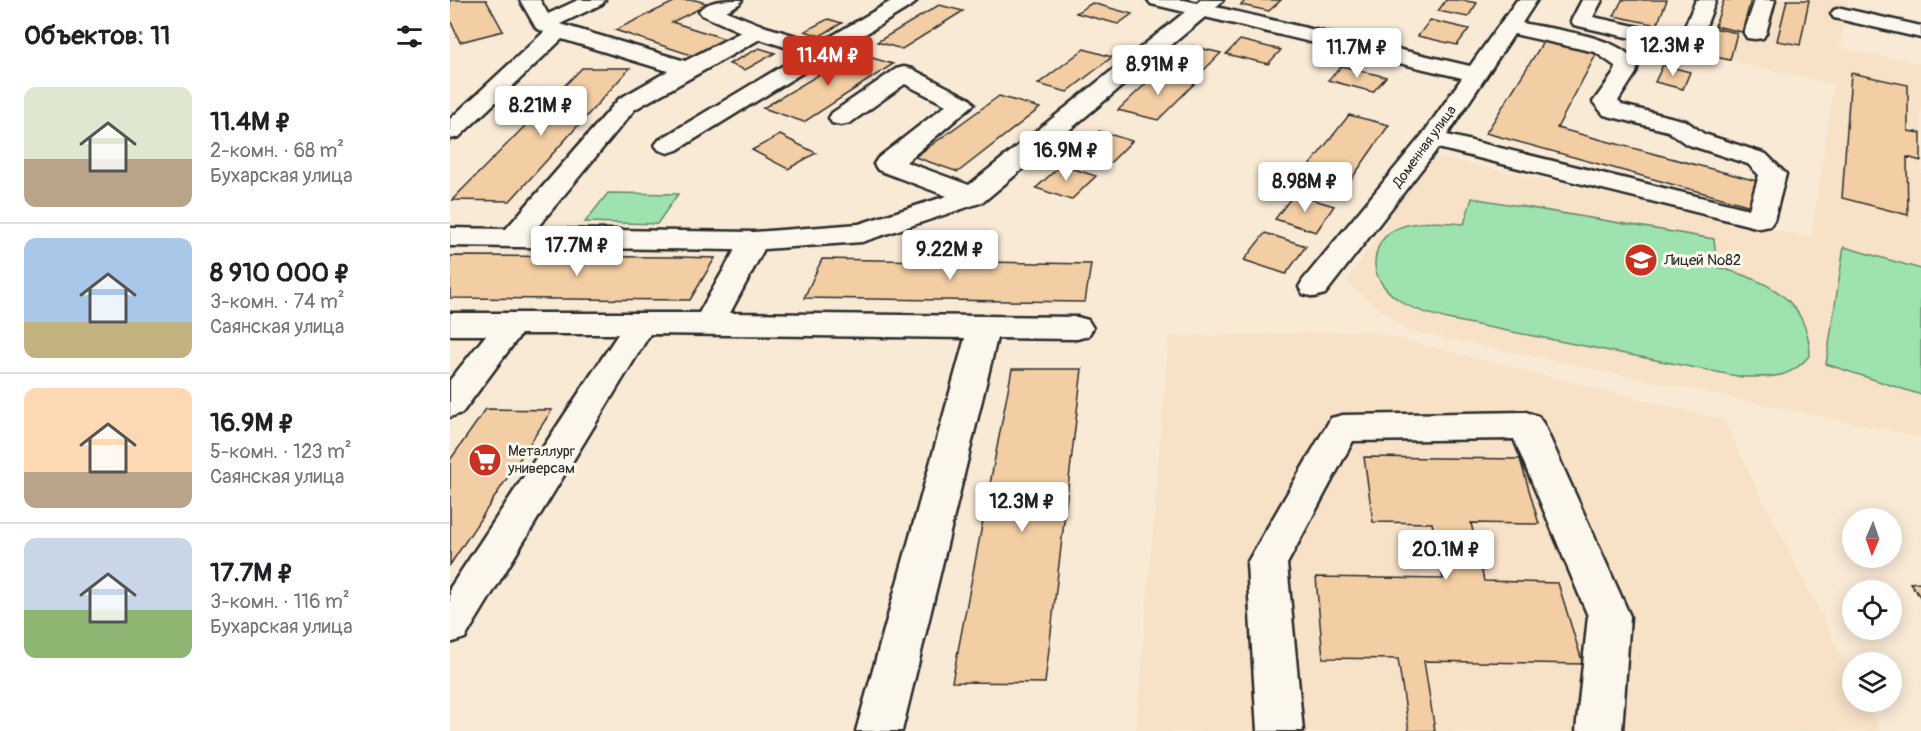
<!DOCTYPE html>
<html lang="ru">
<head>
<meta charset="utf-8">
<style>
	:root { --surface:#fff; --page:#f6f6f6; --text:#202124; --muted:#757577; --line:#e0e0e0; --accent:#c8321e }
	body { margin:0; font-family:Pangolin,sans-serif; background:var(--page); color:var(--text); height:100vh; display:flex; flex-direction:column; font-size:22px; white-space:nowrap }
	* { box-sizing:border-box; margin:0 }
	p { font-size:20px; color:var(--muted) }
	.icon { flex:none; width:33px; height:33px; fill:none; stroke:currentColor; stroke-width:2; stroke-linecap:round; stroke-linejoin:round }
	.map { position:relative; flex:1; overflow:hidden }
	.drawer { display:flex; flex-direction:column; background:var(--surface); width:450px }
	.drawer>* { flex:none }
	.needle { width:39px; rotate:182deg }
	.buttons { position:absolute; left:1392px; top:508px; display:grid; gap:12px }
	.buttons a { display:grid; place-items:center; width:60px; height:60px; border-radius:50%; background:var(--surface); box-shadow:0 3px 15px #0003; font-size:30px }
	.price { position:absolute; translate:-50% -51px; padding:0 14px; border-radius:6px; background:#fff; color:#222; font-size:20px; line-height:39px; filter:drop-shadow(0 2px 3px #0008) }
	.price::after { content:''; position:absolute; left:50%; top:36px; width:18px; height:14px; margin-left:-9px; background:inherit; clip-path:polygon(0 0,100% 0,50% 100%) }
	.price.selected { background:var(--accent); color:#fff }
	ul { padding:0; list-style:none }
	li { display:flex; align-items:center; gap:18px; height:150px; padding:0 24px }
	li+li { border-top:2px solid var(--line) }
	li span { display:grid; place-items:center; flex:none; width:168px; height:120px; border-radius:12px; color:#555 }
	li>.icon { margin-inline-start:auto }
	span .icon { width:72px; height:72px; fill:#fffc; stroke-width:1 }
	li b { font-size:26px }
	h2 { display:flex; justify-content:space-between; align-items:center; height:72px; padding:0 24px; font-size:26px }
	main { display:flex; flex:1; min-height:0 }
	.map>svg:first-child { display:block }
</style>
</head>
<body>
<main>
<section class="drawer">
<h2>Объектов: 11<svg class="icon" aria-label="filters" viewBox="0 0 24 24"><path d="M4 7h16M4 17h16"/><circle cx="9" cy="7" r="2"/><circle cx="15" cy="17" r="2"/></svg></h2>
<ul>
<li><span style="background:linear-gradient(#dfe7d0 60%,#b9a48a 0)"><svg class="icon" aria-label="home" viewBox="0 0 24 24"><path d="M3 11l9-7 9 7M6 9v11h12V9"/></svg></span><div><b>11.4M ₽</b><p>2-комн. · 68 m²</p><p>Бухарская улица</p></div></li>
<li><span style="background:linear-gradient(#a9c7e8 70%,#c2b280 0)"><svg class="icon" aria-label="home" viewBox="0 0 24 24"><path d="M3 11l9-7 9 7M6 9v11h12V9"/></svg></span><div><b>8 910 000 ₽</b><p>3-комн. · 74 m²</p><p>Саянская улица</p></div></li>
<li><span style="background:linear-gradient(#ffd9b3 70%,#b9a48a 0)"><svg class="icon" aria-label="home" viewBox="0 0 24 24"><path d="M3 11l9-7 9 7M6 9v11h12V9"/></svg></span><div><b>16.9M ₽</b><p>5-комн. · 123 m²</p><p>Саянская улица</p></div></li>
<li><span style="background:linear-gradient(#c9d6e8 60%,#8fb573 0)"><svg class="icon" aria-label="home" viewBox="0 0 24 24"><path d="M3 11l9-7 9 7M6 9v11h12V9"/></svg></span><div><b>17.7M ₽</b><p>3-комн. · 116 m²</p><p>Бухарская улица</p></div></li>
</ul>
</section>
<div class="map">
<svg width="1471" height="731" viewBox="0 0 1471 731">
	<rect width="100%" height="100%" fill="#f9ead6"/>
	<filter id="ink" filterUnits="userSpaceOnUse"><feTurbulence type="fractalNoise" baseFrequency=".0167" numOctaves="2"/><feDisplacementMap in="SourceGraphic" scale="12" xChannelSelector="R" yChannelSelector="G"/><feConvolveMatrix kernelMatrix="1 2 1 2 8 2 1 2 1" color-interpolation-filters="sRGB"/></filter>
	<g filter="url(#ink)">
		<!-- built -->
		<path fill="#f7e1c7" d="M1272 0H1398L1390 48 1471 64V437L956 330 896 282 981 156 1361 238 1384 84 1253 55Z
			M917 331 1273 420 1402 677V702H1415L1430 731H686L719 337Z"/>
		<!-- green -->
		<path fill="#9ee3af" stroke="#64876d" stroke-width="1.5" d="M158 193 228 194 207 224 135 222Z
			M1022 198 1264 239 1267 267C1316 280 1358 298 1360 355 1339 380 1322 377 1292 377L997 319C981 314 962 310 949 300 937 292 924 278 925 262 928 216 981 221 1014 224Z
			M1394 247 1471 269V395L1376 364Z"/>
		<!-- building -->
		<path fill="#f3cda3" stroke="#2b2b2b" stroke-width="1.5" d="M0 0H36L53 31 10 42 0 20Z
			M228 0H245L259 4 222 22 282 41 250 58 165 30Z
			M796 0H831L819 11 791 5Z
			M996 0H1011L1027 3 1018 17 988 11Z
			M1172 0H1217L1207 25 1164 16Z
			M1274 0H1301L1292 32 1265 26Z
			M1337 0H1359L1350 45 1327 41Z
			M642 3 682 14 668 24 626 13Z
			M489 5 513 11 452 49 427 42Z
			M378 19 392 23 370 36 355 31Z
			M980 20 1019 29 1007 45 968 36Z
			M1264 28 1287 33 1280 60 1256 55Z
			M1095 39 1148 51 1107 128 1307 181 1301 206 1036 133Z
			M790 40 831 50 818 64 776 54Z
			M741 46 771 53 754 70 723 62Z
			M309 48 325 53 295 70 279 64Z
			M634 49 662 57 617 92 588 84Z
			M405 53 443 64 354 122 313 108Z
			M1213 65 1240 72 1233 89 1205 82Z
			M892 66 936 77 923 92 878 80Z
			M132 68H180L60 201 2 200Z
			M709 71 747 81 708 120 668 110Z
			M1401 73 1458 85V131L1471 133V161L1457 157 1458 215 1392 198Z
			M549 96 590 108 508 172 465 157Z
			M899 115 939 125 898 184 855 171Z
			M649 131 682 141 660 163 626 152Z
			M330 135 366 153 338 169 302 150Z
			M611 165 646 176 621 200 586 188Z
			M844 194 884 206 866 232 825 219Z
			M815 233 856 246 836 274 794 260Z
			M0 256 229 257 265 258 240 300 0 298Z
			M372 259 641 264 635 302 354 298Z
			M562 369H632L595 683 502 682Z
			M36 409 102 410 0 565V460Z
			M914 457 1070 459 1089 524 1021 523 1034 581 1108 583 1133 664 974 661 985 731H959L948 659 873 658 866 577 993 579 982 523 923 522Z
			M1471 582V598L1460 583Z"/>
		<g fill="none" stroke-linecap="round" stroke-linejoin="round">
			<!-- minor casing -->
			<g stroke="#2b2b2b" stroke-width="5">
				<path id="minor" d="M70 0H90L98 14 128 0H155L152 4 110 24 235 61 291 32 252 15 249 11C258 0 277 0 292 0L289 4 276 11 316 27 370 43 443 0H467L464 4 227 150 218 153 209 150 205 145 209 140 354 53 310 39 185 109 86 229 304 232 409 224 497 196 428 170 424 164 428 158 496 105 455 84 400 123 391 125 382 123 379 118 382 113 446 69 454 67 462 69 520 99 524 104 456 162 519 185 735 12 701 4 698 0H734L747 3 750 0H773L766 7 1020 66 1067 0H1087L1072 23C1104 30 1168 35 1188 64L1186 73 1168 101 1172 105 1236 121 1254 134 1316 154 1336 174 1324 220 1320 226 1310 228 988 148 875 294 864 297 853 294 849 287 853 280 973 134 1012 78 755 17 533 202 412 242 314 249 280 313 627 317 638 320 643 328 638 336 627 339 547 338 452 731H406L515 338 200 334 15 638 0 643V588L168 334H71L12 413 0 417V380L36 335H0V313H249L285 250 0 246V228L56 229 169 99 218 71 112 39 9 137 0 139V119L94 32 86 28ZM1064 34 1145 52 1165 66 1164 73 1143 102 1154 115 1218 131 1236 144 1298 164 1309 175 1299 209 997 135Z
					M1132 0H1152L1143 17 1231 36 1246 0H1266L1249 44 1246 49 1238 51 1124 25 1121 21Z
					M1305 0H1325L1316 33 1313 38 1305 39 1297 38 1294 33Z
					M1391 8 1471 26V38L1384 18 1381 14 1384 10Z
					M1076 412 1088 416 1094 425 1180 616 1172 731H1126L1138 616 1064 439 903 441 837 564 853 731H807L797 563 881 418 893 415Z"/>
			</g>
			<!-- minor -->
			<use href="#minor" fill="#fbf7ec" fill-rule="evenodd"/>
		</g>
	</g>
	<!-- icons -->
	<defs>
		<g id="school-disc" transform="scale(1.725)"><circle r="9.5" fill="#c8321e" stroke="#fbf7ec"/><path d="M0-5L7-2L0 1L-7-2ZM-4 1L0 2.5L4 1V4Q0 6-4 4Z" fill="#fff"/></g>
		<g id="supermarket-disc" transform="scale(1.725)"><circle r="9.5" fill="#c8321e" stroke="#fbf7ec"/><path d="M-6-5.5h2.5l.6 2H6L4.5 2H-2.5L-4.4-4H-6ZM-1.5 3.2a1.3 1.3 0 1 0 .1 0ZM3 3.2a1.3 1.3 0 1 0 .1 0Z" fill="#fff"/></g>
	</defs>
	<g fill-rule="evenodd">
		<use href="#school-disc" x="1191" y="260"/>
		<use href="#supermarket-disc" x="35" y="460"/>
	</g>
	<g text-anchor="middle" stroke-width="6" stroke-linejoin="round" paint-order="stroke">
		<!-- far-street labels -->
		<g font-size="14" fill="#2b2b2b" stroke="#fbf7ec">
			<text transform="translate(974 146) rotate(-54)" y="5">Доменная улица</text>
		</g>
		<!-- poi labels -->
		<g font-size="15" fill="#2b2b2b" stroke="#fbf7ec" text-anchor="start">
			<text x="1214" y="265">Лицей №82</text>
			<text x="58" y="456">Металлург<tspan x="58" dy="17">универсам</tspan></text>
		</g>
	</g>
</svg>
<div class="buttons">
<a><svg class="needle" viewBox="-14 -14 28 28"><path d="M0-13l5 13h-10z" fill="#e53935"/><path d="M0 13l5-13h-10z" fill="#757577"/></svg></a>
<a><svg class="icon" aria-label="locate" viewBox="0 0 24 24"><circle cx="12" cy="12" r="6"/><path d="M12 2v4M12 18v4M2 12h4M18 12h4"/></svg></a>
<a><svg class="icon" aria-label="layers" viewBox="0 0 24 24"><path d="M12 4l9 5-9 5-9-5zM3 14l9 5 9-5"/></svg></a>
</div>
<b class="price" style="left:1223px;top:77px">12.3M ₽</b>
<b class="price" style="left:907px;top:79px">11.7M ₽</b>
<b class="price selected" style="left:378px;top:87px">11.4M ₽</b>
<b class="price" style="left:708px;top:96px">8.91M ₽</b>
<b class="price" style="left:91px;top:137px">8.21M ₽</b>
<b class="price" style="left:616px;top:182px">16.9M ₽</b>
<b class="price" style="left:855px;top:213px">8.98M ₽</b>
<b class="price" style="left:127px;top:277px">17.7M ₽</b>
<b class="price" style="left:500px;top:281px">9.22M ₽</b>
<b class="price" style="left:572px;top:533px">12.3M ₽</b>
<b class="price" style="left:996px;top:581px">20.1M ₽</b>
</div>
</main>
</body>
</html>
